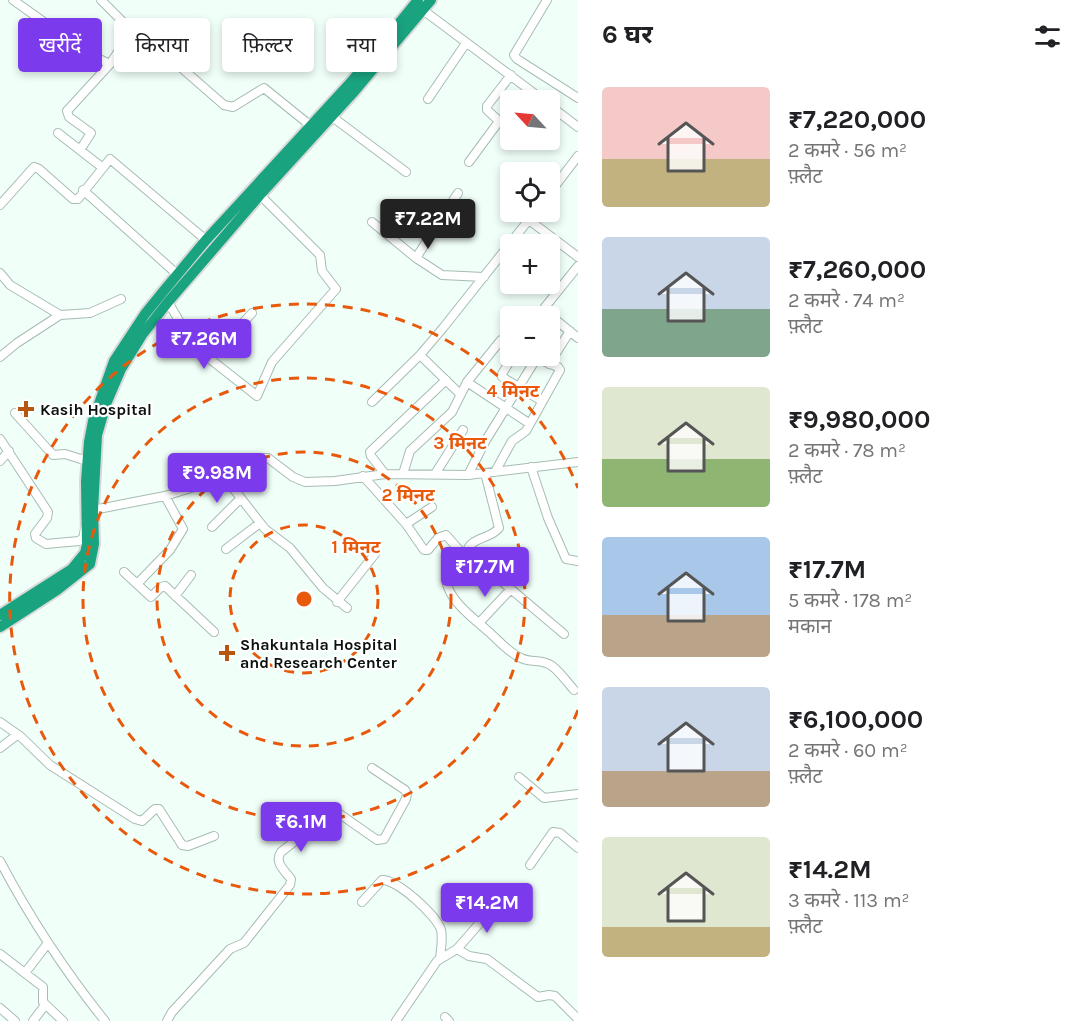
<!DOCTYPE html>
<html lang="hi">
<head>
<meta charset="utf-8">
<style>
	:root { --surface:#fff; --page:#f2f2f2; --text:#202124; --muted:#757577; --accent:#7c3aed }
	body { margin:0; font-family:Karla,"Noto Sans Devanagari",sans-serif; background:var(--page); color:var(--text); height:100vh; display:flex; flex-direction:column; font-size:22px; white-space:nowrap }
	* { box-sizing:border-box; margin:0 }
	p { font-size:20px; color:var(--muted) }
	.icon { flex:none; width:33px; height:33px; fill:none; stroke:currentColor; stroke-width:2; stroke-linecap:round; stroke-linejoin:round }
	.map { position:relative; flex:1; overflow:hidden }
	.panel { display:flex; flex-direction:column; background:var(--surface); width:510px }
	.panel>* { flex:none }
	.guide { position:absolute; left:18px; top:18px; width:470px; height:54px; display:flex; gap:12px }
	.needle { width:39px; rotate:296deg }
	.buttons { position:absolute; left:500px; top:90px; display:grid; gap:12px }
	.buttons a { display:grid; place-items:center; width:60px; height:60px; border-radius:6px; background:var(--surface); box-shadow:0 3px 9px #0003; font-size:30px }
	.price { position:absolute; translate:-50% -51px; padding:0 14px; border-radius:6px; background:var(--accent); color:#fff; font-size:20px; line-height:39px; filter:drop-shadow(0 2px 3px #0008) }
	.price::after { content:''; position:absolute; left:50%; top:36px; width:18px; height:14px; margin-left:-9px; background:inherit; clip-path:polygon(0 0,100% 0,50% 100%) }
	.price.active { background:#222; color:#fff }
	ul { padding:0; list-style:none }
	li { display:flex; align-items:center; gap:18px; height:150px; padding:0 24px }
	li span { display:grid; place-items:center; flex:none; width:168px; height:120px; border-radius:6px; color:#555 }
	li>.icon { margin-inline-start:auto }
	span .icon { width:72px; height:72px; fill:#fffc; stroke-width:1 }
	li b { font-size:26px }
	h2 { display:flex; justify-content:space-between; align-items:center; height:72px; padding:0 24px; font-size:26px }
	.chip { padding:0 21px; border-radius:6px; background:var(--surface); box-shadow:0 3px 9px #0003; font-size:21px; line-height:54px }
	.chip.active { background:var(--accent); color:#fff }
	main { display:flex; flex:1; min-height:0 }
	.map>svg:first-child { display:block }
</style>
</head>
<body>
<main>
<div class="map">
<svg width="578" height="1021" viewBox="0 0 578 1021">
	<rect width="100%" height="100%" fill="#f1fff9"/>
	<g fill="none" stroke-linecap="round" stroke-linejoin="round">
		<!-- minor casing -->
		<g stroke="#a6bcb3" stroke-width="10">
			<path id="minor" d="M13 0 89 54 110 64
				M101 0 132 31
				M547 0 514 55 517 59 578 98
				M423 10 543 100
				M428 99 466 43
				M549 105 578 127
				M331 116 406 172
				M58 133 103 168
				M80 150 91 133 69 117 67 111 110 64 132 31 138 30 224 105 233 107 264 88 311 126
				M469 162 497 124 498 120 487 110V106L511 75
				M83 190 178 275
				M549 194 578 156
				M0 205 34 167 39 169 73 199H78L110 159 206 240
				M529 220 578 257
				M372 222 416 258 442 275 484 277
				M416 258 458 193
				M578 266 545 307 546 312 578 338
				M0 273 10 285 60 315 90 313 121 299
				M168 302 197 351 210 359 252 313
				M420 355 460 394
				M513 356 502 374V377L542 401
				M0 357 17 343 60 315
				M210 359 257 396 272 362 336 289 322 271 320 255 260 195
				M549 364 570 331
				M467 382 530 424
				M372 402 420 355 443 328 535 212
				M15 413 53 455 65 454 87 461
				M0 439 48 512 47 518 35 534 36 538 46 544 79 541 83 538 85 529
				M0 461 9 451
				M531 467 548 518 566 559 578 561
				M495 472 512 441 526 431 560 370 558 367 531 356
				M485 473 499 528C491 539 470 537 467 552L564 634
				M222 474 265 529 290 548 323 588 347 608
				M385 474 371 456 370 452 446 380
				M403 474 410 451 452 412 467 382 501 340 504 339 510 343
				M435 474 463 430
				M468 475 486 440 536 359
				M363 476 406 524 424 550H428L438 538 446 535 460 551
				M93 510 165 496 194 487 263 458H268L293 477 305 482 335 481 385 474 468 475 578 462
				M406 524 432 507
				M212 527 240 499
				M226 549 260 523
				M457 551C427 585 465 611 489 632 499 641 509 653 521 658 531 663 543 659 552 666 560 672 567 682 574 690
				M124 572 151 597 161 587 165 586 214 632
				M137 584 170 550 183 529 165 496
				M175 596 191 575
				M337 602 375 554
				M479 623 510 590
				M0 722 20 736 50 765 135 819 142 821 155 809H159L182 845 188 846 214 836
				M0 748 17 735
				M519 777 544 798 578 794
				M0 861C30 918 65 971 105 1021
				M530 865 553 832 560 833 578 848
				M362 902 382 880C397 879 437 916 441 930 443 939 441 949 440 958
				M457 949 499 901
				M0 954 43 987V1002L63 1021
				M25 973 48 943
				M0 1008 15 1021
				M445 1017 449 1021
				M33 1021 45 1005
				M167 1021 172 1012 230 949 244 943 290 885 291 879C284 870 274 862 281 852L314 826 327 811 334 810 377 840 384 839 406 799 407 794 405 790 372 768
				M396 1021 437 961 457 949 469 956 487 959 538 997 549 995 555 996 578 1019"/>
		</g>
		<!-- highway casing -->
		<g stroke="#d8d9d9" stroke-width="14">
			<path id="highway" d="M0 615 72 569 85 553 87 544 86 481 89 442 93 421 114 361 145 314 162 293 206 240 352 81 418 0
				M0 627 57 590 90 564 94 544 93 510 97 435 106 404 121 369 142 335 168 302 260 195 353 93 431 0"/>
		</g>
		<!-- minor -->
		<use href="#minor" stroke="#fff" stroke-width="8"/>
		<!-- highway -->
		<use href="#highway" stroke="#1aa37f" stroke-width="10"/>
	</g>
	<!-- distance rings -->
	<g fill="none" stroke="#e8590c" stroke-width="3" stroke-dasharray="10 8">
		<circle cx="304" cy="599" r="74"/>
		<circle cx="304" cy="599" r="147"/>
		<circle cx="304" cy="599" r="221"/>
		<path d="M578 710A295 295 0 1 1 578 488"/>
	</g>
	<!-- markers -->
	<g fill="#b65611" stroke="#fff" stroke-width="2">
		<path d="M23 400h6v6h6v6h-6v6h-6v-6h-6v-6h6z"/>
		<path d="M224 644h6v6h6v6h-6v6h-6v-6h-6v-6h6z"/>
	</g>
	<g text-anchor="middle" stroke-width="4.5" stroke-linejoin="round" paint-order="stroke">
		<!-- poi labels -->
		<g font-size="16" font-weight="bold" fill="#0a120f" stroke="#fff" text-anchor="start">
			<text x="40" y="415">Kasih Hospital</text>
			<text x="240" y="650">Shakuntala Hospital<tspan x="240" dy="18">and Research Center</tspan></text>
		</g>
	</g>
	<circle cx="304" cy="599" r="9" fill="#e8590c" stroke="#fff" stroke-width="3"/>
	<g font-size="18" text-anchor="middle" font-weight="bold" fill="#e8590c" stroke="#fff" stroke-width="4.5" stroke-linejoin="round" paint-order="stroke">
		<text x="513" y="397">4 मिनट</text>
		<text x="460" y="449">3 मिनट</text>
		<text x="408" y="501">2 मिनट</text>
		<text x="356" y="553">1 मिनट</text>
	</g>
</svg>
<div class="buttons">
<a><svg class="needle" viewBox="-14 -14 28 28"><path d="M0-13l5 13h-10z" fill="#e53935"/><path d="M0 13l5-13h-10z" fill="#757577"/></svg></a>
<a><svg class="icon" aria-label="locate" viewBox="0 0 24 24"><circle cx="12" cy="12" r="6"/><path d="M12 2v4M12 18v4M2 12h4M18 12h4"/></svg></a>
<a>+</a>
<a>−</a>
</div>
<b class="price active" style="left:428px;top:250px">₹7.22M</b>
<b class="price" style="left:204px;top:370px">₹7.26M</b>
<b class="price" style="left:217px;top:504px">₹9.98M</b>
<b class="price" style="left:485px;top:598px">₹17.7M</b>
<b class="price" style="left:301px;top:853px">₹6.1M</b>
<b class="price" style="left:487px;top:934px">₹14.2M</b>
<div class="guide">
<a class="chip active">खरीदें</a>
<a class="chip">किराया</a>
<a class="chip">फ़िल्टर</a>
<a class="chip">नया</a>
</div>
</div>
<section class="panel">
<h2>6 घर<svg class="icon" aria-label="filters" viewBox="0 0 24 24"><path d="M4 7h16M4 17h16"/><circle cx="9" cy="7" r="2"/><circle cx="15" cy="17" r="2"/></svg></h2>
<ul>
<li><span style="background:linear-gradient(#f6c9c9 60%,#c2b280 0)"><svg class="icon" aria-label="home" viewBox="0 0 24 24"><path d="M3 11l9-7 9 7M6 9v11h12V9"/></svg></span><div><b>₹7,220,000</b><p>2 कमरे · 56 m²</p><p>फ़्लैट</p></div></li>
<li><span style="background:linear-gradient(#c9d6e8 60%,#7fa58c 0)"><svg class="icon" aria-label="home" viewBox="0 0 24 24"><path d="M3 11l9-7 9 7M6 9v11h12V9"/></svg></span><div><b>₹7,260,000</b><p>2 कमरे · 74 m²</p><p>फ़्लैट</p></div></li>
<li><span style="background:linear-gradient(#dfe7d0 60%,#8fb573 0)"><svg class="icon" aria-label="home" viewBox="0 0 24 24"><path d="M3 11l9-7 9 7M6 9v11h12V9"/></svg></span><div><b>₹9,980,000</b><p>2 कमरे · 78 m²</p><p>फ़्लैट</p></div></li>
<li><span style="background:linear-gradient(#a9c7e8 65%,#b9a48a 0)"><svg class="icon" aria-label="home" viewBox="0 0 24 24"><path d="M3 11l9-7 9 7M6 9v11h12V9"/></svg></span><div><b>₹17.7M</b><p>5 कमरे · 178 m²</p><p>मकान</p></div></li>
<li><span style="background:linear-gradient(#c9d6e8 70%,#b9a48a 0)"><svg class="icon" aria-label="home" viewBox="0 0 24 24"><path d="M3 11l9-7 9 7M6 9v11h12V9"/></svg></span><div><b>₹6,100,000</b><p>2 कमरे · 60 m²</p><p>फ़्लैट</p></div></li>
<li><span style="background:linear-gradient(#dfe7d0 75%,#c2b280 0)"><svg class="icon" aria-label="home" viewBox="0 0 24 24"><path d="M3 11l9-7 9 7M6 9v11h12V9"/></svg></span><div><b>₹14.2M</b><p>3 कमरे · 113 m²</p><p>फ़्लैट</p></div></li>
</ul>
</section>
</main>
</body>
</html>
